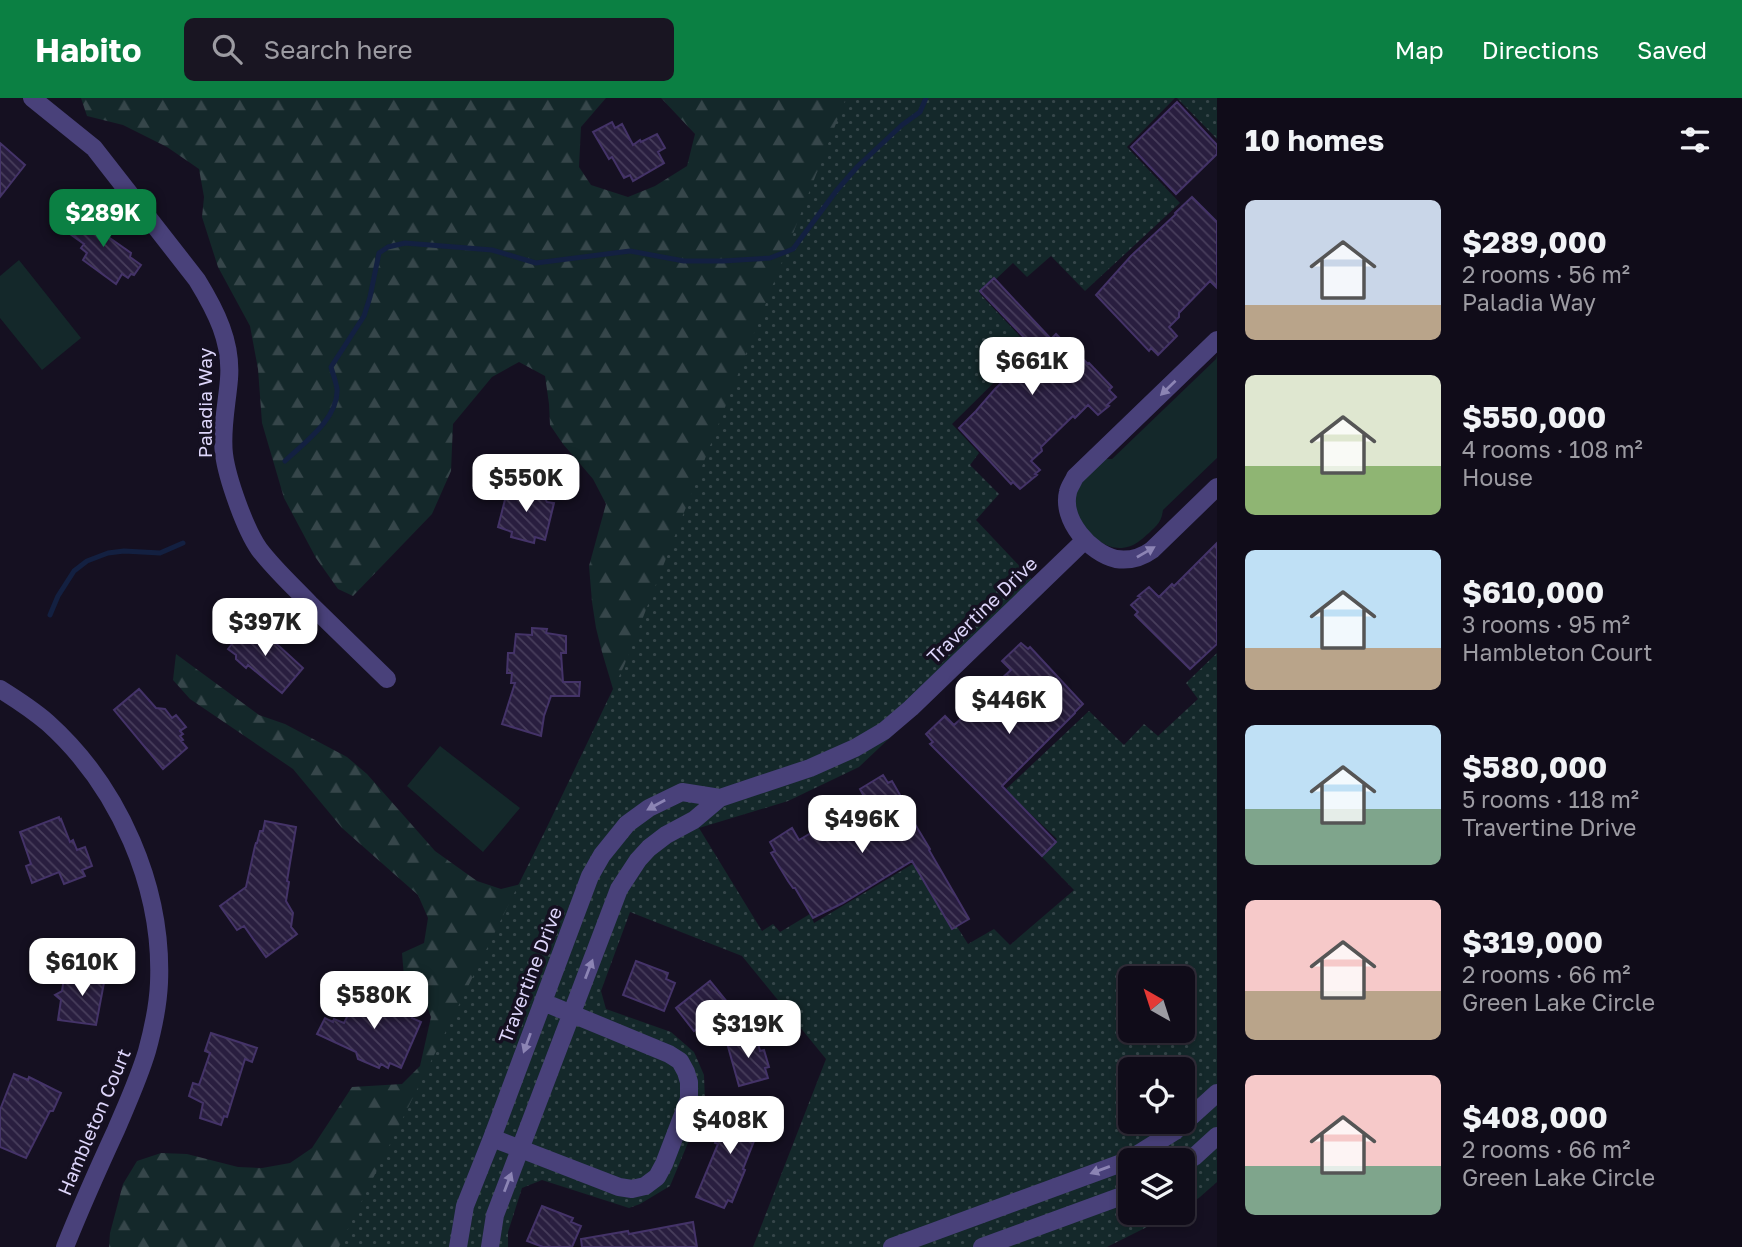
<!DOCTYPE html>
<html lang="en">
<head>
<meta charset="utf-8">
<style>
	:root { --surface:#100c19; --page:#191522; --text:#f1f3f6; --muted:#9c9ba2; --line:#302c38; --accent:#0b8043 }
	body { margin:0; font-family:"Golos Text",sans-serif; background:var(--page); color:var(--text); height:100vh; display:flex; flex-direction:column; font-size:26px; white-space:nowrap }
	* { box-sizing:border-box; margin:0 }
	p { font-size:23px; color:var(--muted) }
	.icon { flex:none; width:38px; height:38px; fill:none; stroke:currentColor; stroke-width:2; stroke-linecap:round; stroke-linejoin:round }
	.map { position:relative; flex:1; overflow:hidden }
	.side { display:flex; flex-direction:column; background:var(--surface); width:525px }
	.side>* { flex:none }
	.needle { width:46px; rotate:321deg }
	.fabs { position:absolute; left:1118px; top:868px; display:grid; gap:14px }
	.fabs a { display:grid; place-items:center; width:77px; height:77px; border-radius:10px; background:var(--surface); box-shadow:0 4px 10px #0003,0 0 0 2px var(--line); font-size:35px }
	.price { position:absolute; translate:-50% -60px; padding:0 16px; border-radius:14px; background:#fff; color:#222; font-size:23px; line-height:46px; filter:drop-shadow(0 2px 4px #0008) }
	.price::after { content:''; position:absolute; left:50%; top:42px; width:21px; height:16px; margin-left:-10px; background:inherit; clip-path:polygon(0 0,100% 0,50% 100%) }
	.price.on { background:var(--accent); color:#fff }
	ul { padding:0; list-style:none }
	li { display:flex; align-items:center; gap:21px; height:175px; padding:0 28px }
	li span { display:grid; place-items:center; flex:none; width:196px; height:140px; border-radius:10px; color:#555 }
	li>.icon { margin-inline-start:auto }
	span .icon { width:84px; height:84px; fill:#fffc; stroke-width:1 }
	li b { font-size:30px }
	h2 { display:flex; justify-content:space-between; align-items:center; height:84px; padding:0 28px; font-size:30px }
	header { display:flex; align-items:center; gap:42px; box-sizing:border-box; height:98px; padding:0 35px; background:var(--accent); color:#fff }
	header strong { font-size:33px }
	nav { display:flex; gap:38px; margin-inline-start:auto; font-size:24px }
	.search { width:490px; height:63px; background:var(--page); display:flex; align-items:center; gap:18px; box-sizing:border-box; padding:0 24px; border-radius:10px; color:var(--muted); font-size:26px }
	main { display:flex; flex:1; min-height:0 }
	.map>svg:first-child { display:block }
</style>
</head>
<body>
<header>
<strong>Habito</strong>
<div class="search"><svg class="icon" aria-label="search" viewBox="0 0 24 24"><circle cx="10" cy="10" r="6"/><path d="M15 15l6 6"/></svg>Search here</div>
<nav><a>Map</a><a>Directions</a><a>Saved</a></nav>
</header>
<main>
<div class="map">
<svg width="1217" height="1149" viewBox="0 0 1217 1149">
	<defs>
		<pattern id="forest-firs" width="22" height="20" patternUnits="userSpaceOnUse" patternTransform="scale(1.75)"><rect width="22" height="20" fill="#14282a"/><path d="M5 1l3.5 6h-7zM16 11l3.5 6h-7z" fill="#36464a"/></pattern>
		<pattern id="park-dots" width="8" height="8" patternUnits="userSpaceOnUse" patternTransform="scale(1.75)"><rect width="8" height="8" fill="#14282a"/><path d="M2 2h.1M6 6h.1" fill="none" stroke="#36464a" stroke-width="1.8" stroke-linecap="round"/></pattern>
		<pattern id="building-back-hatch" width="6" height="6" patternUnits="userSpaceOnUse" patternTransform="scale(1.75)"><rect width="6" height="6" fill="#291e3f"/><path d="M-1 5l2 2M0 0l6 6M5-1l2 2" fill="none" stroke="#483e5c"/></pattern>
	</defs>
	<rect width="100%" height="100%" fill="#151021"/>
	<!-- grass -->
	<path fill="#14282a" d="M19 162 81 240 42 272 0 220V178Z
		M1217 257V360L1163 412C1161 425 1158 426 1149 435 1141 442 1134 449 1122 450 1096 452 1066 415 1077 389 1081 381 1096 369 1102 361H1112L1216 261Z
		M440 648 520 710 483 754 407 688Z"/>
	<!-- forest -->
	<path fill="url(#forest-firs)" d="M81 0H606L581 29 579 69 591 87 628 99 655 88 687 68 695 36 661 0H974L622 585 613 591 602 554 596 530 592 504 589 468 606 406 593 381 563 346 550 327 549 306 545 278 519 264 492 279 453 326 451 373 432 416 353 498 338 491 316 460 284 400 262 325 258 271 250 228 218 169 202 119 204 99 199 71 167 49 123 27 87 18Z
		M176 556 259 617 285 626 347 659 367 676 435 753 477 783 501 791 525 785 404 1149H109L110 1135 123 1086 137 1063 161 1055 187 1056 238 1069 262 1070 290 1065 312 1050 352 989 402 986 420 968 431 919 422 896 404 879 402 855 424 845 428 820 418 797 342 730 293 671 190 601 173 582Z"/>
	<!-- park -->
	<path fill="url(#park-dots)" fill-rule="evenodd" d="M846 0H1175L1127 49 1180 105 1085 193 1051 158 1027 179 1013 165 980 196 1030 249 952 326 979 355 970 367 999 396 976 422 1044 494 859 669 788 703 699 730 762 833 773 826 780 834 810 816 814 825 916 764 968 846 994 831 1010 847 1074 792 1040 757 1057 741 1005 692 1089 613 1124 647 1144 626 1158 638 1198 601 1186 585 1217 555V1084L1200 1099 1183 1111V1062H1130V1115H1175L1107 1149H753L826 961 742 858 630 814 601 893 606 911 671 934 694 954 704 977 705 1004 670 1088 640 1106 629 1110 542 1082 522 1090 508 1134V1149H339L547 729 624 568ZM1130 880H1183V933H1130ZM1130 971H1183V1024H1130Z
		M1177 0H1217V41Z"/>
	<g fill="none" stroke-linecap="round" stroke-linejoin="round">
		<!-- stream -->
		<path stroke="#132041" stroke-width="5" d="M285 363C304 345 339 320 337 291 336 284 333 276 331 269L364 218 370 199 379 155 388 149 405 145 492 152 536 165 630 153 684 163H723L770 160 793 151 837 92 858 68 902 27 920 14 926 0
			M50 517 58 498 74 473 87 463 108 455 124 453 160 455 183 445"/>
	</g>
	<!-- building -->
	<path fill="url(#building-back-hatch)" stroke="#443368" stroke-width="2" d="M1177 4 1217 47V56L1176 96 1131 49Z
		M612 24 615 30 622 26 633 47 640 42 641 44 657 36 665 50 658 54 664 65 633 83 630 77 624 80 612 59 609 61 593 34Z
		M0 45 25 67 0 99Z
		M1192 99 1217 124V190L1210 183 1179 215V219L1169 229 1177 238 1158 257 1151 250 1149 253 1096 197 1131 158 1176 116 1175 115Z
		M88 109 104 120 97 131 131 155 130 159 141 167 134 177 131 176 128 180 122 176 116 186 83 162 87 155 81 150 84 146 70 136Z
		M994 180 1051 241 1056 236 1081 261 1082 260 1088 266 1089 265 1112 289 1109 292 1116 299 1107 307 1109 308 1098 317 1088 307 1075 320 1073 318 1041 349 1042 353 1031 363 1040 372 1035 376 1037 377 1020 391 1013 384 1011 386 959 330 976 313 995 291 1036 252 980 193Z
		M509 386 542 395 547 404 554 405 545 442 535 439 534 445 511 439 512 434 498 429Z
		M1217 445V546L1190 571 1135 517 1138 514 1131 507 1140 499 1138 498 1149 489 1159 499 1172 486 1174 488Z
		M248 526 279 548 303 570 282 595 248 567 246 570 236 561V557L228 551Z
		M532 530 547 531 546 535 566 538V555H561L563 584H580L579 598H551L544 618 541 638 502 626 515 585H511L512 575H507L508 555H514L516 536 532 537Z
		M1021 545 1028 551 1030 549 1083 606 1075 614V615L1002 688 1056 744 1042 758 930 646 933 644 926 636 945 618 954 627 964 618 969 617 1001 586V581L1011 572 1002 563Z
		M139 591 156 610 165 611 172 620 176 617 186 629 180 633 183 636 180 638 183 642 181 643 187 650 163 671 114 612Z
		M883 677 888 685 892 683 900 697 908 712 907 713 930 751 929 752 969 821 952 831 912 763 843 805 813 820 795 790H793L788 783 771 755 775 753 770 744 792 730 799 742 811 735H815L854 712 855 708 866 702 860 691Z
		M59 719 60 722 61 721 70 744 73 742 77 752 85 749 92 768 82 772 85 778 64 786 59 774 32 785 26 768 31 766 20 734Z
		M265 723 296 729 287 783 289 784 286 803 293 815 291 829 297 836 266 859 244 828 237 832 220 808 246 789 255 748 256 745H257L260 733H263Z
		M636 863 668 875 666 881 675 885 664 913 623 897Z
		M82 871 106 874 96 927 58 922 61 902 55 897 62 893 64 880 80 882Z
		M710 883 732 910 729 913 735 920 713 937 708 930 706 932 702 927 694 933 676 910Z
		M362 892 397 907 396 909 413 917 412 920 421 924 401 970 390 965 388 970 381 966 379 970 358 961 356 954 317 936 325 920 333 924 334 921 344 925 353 907 350 897Z
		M211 935 257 950 252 964 245 961 227 1019 224 1018 221 1027 200 1020 203 1005 189 998 193 985 199 987 210 955 205 953Z
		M756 937 760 953 764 952 769 969 765 970 768 980 739 988 727 945Z
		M14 976 28 982 29 979 61 995 53 1013H50L26 1060 0 1049V1012Z
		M731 1005 764 1018 743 1071 745 1072 732 1104 728 1102 724 1110 696 1099 718 1046 715 1045Z
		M542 1108 573 1120 571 1124 581 1128 572 1149H543L527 1143Z
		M693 1124 697 1149H582L581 1141 628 1133 629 1136Z"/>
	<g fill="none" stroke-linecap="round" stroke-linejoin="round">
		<!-- street -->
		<path stroke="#49417a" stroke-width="18" d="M32 0 94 50 197 182C216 213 232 244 229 281 227 306 221 332 224 356 227 380 245 431 259 451 274 471 293 488 310 506 336 531 361 556 387 581
			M1217 242 1075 379C1073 384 1069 389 1068 394 1061 422 1090 455 1116 461 1129 463 1141 460 1152 452L1217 389
			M0 591C16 601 33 612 48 625 119 689 163 789 159 885 158 908 153 931 147 953 139 980 127 1006 116 1032 98 1071 81 1109 65 1149
			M492 1040 619 1089 632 1091 645 1088 657 1079 664 1066 689 1001V984L686 974 680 963 669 956 543 904
			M1183 1066 1194 1059 1217 1038
			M458 1149 465 1108 492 1040 590 778 602 757 627 726 649 710 682 694 720 700
			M490 1149 495 1117 619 791 638 762 649 750 666 737 694 722 720 700 810 670 855 650 884 633 911 610 1085 442
			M892 1149 1127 1063 1175 1033 1217 995
			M982 1149 1130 1095"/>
	</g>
	<!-- one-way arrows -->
	<defs><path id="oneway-solid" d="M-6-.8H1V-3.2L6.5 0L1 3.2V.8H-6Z" transform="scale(1.75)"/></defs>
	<g fill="#8c84b4">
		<use href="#oneway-solid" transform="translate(1168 290) rotate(136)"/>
		<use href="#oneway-solid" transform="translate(1146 454) rotate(-30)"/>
		<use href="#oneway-solid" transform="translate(656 707) rotate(151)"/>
		<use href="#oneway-solid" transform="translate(589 871) rotate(-69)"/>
		<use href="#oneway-solid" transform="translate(527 945) rotate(110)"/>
		<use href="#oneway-solid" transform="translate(1100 1072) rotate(160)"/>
		<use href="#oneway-solid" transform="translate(508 1084) rotate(-69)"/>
	</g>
	<g text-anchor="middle" stroke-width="7" stroke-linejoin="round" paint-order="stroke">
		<!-- street labels -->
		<g font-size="19" fill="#ddd5fa" stroke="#151021">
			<text transform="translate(205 305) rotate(-90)" y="7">Paladia Way</text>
			<text transform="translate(982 512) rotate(-44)" y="7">Travertine Drive</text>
			<text transform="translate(530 877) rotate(-69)" y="7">Travertine Drive</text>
			<text transform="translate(94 1024) rotate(-67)" y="7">Hambleton Court</text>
		</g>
	</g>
</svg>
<div class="fabs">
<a><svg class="needle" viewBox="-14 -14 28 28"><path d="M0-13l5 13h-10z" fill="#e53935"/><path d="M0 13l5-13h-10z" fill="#9c9ba2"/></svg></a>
<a><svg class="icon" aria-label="locate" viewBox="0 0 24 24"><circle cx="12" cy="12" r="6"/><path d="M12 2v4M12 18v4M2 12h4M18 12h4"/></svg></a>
<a><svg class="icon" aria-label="layers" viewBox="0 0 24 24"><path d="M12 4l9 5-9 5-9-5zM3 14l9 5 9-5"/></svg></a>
</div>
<b class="price on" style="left:103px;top:151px">$289K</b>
<b class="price" style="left:1032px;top:299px">$661K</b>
<b class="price" style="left:526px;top:416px">$550K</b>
<b class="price" style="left:265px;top:560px">$397K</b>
<b class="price" style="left:1009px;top:638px">$446K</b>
<b class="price" style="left:862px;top:757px">$496K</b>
<b class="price" style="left:82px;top:900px">$610K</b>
<b class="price" style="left:374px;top:933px">$580K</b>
<b class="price" style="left:748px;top:962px">$319K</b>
<b class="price" style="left:730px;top:1058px">$408K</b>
</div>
<section class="side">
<h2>10 homes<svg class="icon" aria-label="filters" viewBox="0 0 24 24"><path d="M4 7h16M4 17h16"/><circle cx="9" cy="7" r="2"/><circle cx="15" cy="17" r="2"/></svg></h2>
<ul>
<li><span style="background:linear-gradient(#c9d6e8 75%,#b9a48a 0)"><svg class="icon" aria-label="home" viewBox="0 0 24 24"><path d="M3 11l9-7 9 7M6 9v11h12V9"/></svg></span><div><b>$289,000</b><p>2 rooms · 56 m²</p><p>Paladia Way</p></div></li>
<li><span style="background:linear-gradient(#dfe7d0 65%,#8fb573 0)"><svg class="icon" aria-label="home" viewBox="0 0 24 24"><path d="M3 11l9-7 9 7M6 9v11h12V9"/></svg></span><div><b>$550,000</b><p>4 rooms · 108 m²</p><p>House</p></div></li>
<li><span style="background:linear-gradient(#bfe0f5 70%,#b9a48a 0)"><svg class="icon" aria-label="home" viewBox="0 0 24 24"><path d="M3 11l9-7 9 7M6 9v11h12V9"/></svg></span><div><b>$610,000</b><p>3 rooms · 95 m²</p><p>Hambleton Court</p></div></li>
<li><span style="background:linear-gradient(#bfe0f5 60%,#7fa58c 0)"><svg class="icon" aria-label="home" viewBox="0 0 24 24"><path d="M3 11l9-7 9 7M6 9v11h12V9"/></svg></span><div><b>$580,000</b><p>5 rooms · 118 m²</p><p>Travertine Drive</p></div></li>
<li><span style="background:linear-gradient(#f6c9c9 65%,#b9a48a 0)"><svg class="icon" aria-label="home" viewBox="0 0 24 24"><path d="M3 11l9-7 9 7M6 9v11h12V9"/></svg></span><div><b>$319,000</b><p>2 rooms · 66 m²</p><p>Green Lake Circle</p></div></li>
<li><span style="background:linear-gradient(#f6c9c9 65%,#7fa58c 0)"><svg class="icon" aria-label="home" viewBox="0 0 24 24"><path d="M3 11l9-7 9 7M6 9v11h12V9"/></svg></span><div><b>$408,000</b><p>2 rooms · 66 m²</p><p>Green Lake Circle</p></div></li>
</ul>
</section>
</main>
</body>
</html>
